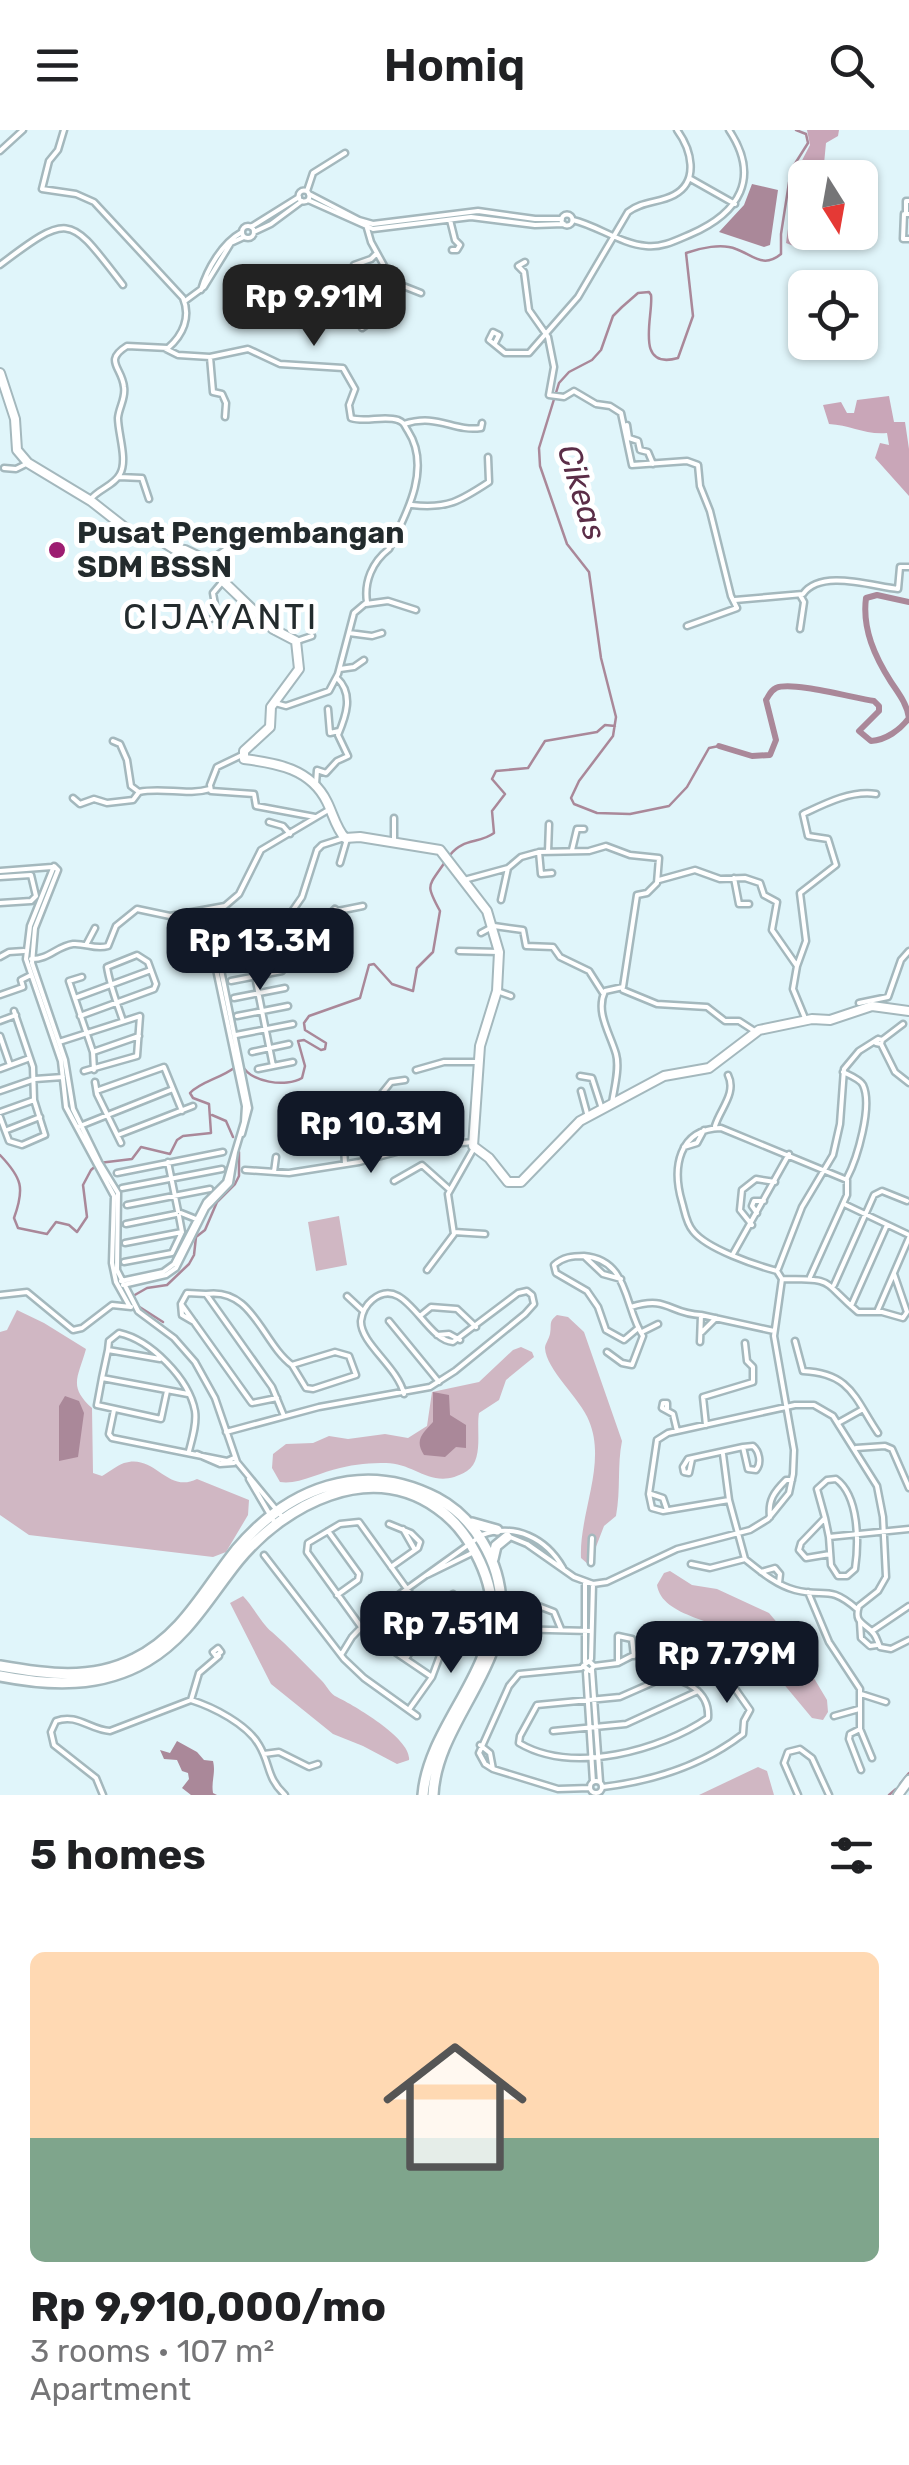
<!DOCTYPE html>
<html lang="en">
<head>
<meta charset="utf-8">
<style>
	:root { --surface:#fff; --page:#f2f2f2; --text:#202124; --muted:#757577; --line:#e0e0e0; --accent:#111827 }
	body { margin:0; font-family:Rubik,sans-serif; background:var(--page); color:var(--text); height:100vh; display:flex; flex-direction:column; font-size:38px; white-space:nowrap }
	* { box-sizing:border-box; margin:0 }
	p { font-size:32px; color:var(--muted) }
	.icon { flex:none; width:55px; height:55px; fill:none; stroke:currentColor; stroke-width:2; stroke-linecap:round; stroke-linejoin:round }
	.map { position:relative; height:1665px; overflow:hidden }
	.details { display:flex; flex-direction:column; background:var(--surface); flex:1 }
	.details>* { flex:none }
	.needle { width:65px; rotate:169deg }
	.controls { position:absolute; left:788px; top:30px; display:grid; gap:20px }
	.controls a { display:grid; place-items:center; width:90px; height:90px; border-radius:15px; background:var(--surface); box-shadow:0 2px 8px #0004; font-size:50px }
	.price { position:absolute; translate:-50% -85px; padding:0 22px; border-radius:20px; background:var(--accent); color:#fff; font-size:32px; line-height:65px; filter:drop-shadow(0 2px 5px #0008) }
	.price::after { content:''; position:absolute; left:50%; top:60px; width:30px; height:22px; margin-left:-15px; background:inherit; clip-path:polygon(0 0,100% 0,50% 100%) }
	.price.current { background:#222; color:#fff }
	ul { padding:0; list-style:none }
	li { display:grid; align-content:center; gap:20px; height:530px; padding:0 30px }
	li+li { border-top:2px solid var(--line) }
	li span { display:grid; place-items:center; height:310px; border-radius:15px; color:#555 }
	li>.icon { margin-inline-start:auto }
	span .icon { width:180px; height:180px; fill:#fffc; stroke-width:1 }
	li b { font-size:42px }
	h2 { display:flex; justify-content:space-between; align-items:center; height:120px; padding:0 30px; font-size:42px }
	header { display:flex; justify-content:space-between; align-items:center; height:130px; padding:0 30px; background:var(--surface); font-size:45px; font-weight:600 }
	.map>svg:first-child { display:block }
</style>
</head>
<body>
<header><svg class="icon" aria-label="menu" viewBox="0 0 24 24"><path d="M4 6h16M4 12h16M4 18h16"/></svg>Homiq<svg class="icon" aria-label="search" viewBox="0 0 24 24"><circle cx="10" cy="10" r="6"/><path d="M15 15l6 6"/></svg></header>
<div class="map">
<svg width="909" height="1665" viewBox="0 0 909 1665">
	<rect width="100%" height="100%" fill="#e0f5fa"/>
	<!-- green -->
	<path fill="#d0b7c3" d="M339 1086 347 1135 316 1141 308 1092Z
		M17 1180 44 1193 86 1219C78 1248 68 1256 92 1278L93 1343 102 1346C109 1342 116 1336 124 1333 155 1323 167 1364 197 1349L249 1370 248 1385 226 1422 213 1427 29 1405 0 1385V1202L7 1200Z
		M557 1185 568 1187 584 1202 622 1311C617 1336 621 1359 616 1386L604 1396 589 1435 581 1428C579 1383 607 1334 589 1291 581 1269 546 1240 545 1218 545 1214 549 1209 550 1204 552 1194 548 1192 557 1185Z
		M521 1217 532 1222 534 1227 506 1250 499 1270 479 1283C476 1300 484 1330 467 1341 433 1362 416 1333 386 1333 371 1333 355 1334 340 1338 320 1342 299 1355 280 1352L272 1338 273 1324 286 1314 313 1313 329 1306 348 1309 385 1304 408 1308 427 1296 432 1262 479 1252 513 1220Z
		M670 1441 692 1455 717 1459 769 1483 790 1508 827 1570 828 1582 823 1590 812 1588 747 1510C721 1490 662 1488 657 1455L664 1443Z
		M243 1466C253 1476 261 1493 272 1502 289 1517 305 1534 322 1551 327 1556 330 1564 337 1567 355 1576 412 1609 409 1630L397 1634 363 1616 333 1604 271 1554 230 1473Z
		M758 1637 767 1641 774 1665H699Z"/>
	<!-- forest -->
	<path fill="#c9a6b8" d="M807 0H839L838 6 826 13 823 44 805 48V102L809 103V106L796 117 786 113 796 42 810 15Z
		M889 266 894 292H905L909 319V366L875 328 880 313 889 315 887 303C865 305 850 295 829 294L823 275 841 272 847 283H854L857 270Z"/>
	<!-- water -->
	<path fill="#a89" d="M752 54 778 60 770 115 764 117 719 102 744 75Z
		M433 1262 449 1265 450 1285 466 1295V1318L456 1317 445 1327 424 1325C414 1310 423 1303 433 1292Z
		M65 1266 79 1271 84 1283 78 1327 59 1331V1276Z
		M177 1611 197 1622 204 1630 213 1631C216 1643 211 1651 213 1663L217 1665H191L182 1658 189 1649 188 1643 182 1641 177 1630 164 1629 160 1620 170 1623Z"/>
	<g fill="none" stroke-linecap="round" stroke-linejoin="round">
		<!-- stream -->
		<path stroke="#a89" stroke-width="2.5" d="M719 616 709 618 687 657 669 676 630 684 597 683 574 674 571 668 579 651 613 606 616 587 601 528 589 442 567 414 540 336 539 318 559 253 569 242 592 230 601 220 613 186 622 177 638 163 649 162 651 165C654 184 633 241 678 228L693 186 686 123C700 118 722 113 736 119 753 125 763 139 781 124V104L791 40 808 13 806 4 796 0
			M450 725C463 708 479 714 494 703L492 681 505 664 492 649 496 641 528 638 545 611 597 602 605 595 615 596
			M242 935C250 952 286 958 302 948L305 936 298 911 304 910 321 920 325 919 326 913 305 900 304 893 309 886 360 868 369 835 374 834 392 854 413 861 417 838 433 822 440 781C425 754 428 757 445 732
			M212 985 226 991 233 1007
			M0 1025C22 1048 25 1058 14 1088L18 1098 47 1104 56 1092 69 1095 77 1102 87 1087 83 1055 91 1040 99 1033 132 1029 141 1017 170 1024 177 1010 183 1006 211 1003 209 974 193 968 190 963C200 952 221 948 234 938
			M163 1192 138 1176 133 1166 147 1158 167 1155 189 1134 194 1125 196 1107 205 1100 217 1072 235 1054 239 1046V1022
			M900 1654 909 1643
			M889 1665 896 1659"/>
		<!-- river -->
		<path stroke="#a89" stroke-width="6" d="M719 616 752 626 770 625 776 610 766 570C770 564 770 561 776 558 792 551 853 568 874 571L879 576V581L859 601 871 611C886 610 900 600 909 588 907 574 899 564 891 552 875 527 862 499 866 468L877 465 909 472"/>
		<!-- minor casing -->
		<g stroke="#a4b8bd" stroke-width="9">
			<path id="minor" d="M64 0 58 20 49 31 42 59 76 64 94 72 183 168C191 187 183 205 168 218L127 216C103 231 122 237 124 257 126 268 119 277 118 288 118 304 128 330 120 344 114 356 98 359 90 370
				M0 21 23 0
				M689 48 735 74
				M298.5 66a5.5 5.5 0 1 1 11 0a5.5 5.5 0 1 1-11 0Z
				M307 61 313 43 345 23
				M309 64 359 90 373 94 478 81 535 89H562
				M308 70 373 99 471 87 535 95 564 94
				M906 84V71H909
				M909 84H904L903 109H909
				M561.5 90a5.5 5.5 0 1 1 11 0a5.5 5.5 0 1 1-11 0Z
				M450 90 455 110 460 115 457 120H452
				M573 90C598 96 621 114 646 116 662 118 677 110 691 104 739 83 761 48 729 0
				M242 102a6 6 0 1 1 12 0a6 6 0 1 1-12 0Z
				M251 97 299 67
				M254 102 271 94 302 71
				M525 132 518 136 524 142 529 180 548 207 554 237 549 265 564 267 574 261 596 274 610 276 621 283 632 335 687 331 698 335 700 356 710 381 731 466 737 478 687 496
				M0 135C72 80 70 87 123 155
				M354 135 371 129 377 123
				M393 152 421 163
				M201 160C207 139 222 113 242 102
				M185 171 204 157 231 113 244 107
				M362 198 369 193 371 183 393 152 371 112 367 98
				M495 213 499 205 493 202 489 210 505 223H529L578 167 628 82C642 71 659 73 674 65 700 51 691 19 677 0
				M166 219 178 225 210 227 248 219 280 234 343 238 355 259 349 275 351 288C366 293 383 285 398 290 405 293 404 295 408 301 432 338 406 385 389 419 372 432 364 452 367 472L354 483 338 544 329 561 286 576 275 573
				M210 227 213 262 222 264 226 273 225 287
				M404 294C438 283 453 302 481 298L482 293
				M627 295 629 308 638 311 640 320 648 322 653 334
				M4 338 16 339 28 333
				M119 347 142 348 149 369
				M412 375C448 379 460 371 489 352L488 327
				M382 408 393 410
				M209 431 238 411
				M800 465 804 472 800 499
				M735 470 803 464C821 439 871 456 898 459L900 437H909
				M366 474 388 471 416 480
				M211 489 217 486 213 463 223 451
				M349 503 372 506 382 503
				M297 511 312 506
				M340 539 354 537 364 530
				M328 579 330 603 339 601
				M113 611 120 614 127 630 131 656 139 662
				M242 625 217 637 210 655 211 661 254 664 256 676 315 687
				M316 654 317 640 326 643 337 631 348 626 338 605C346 586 354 564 337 548
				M73 668 80 674 94 669 107 673 133 670 139 662C163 657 188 666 210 659
				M394 688V712
				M269 692 283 696 290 704
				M572 720 577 699H584
				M539 722 541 744 552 743
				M548 722 549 694
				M340 733 347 709
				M0 741 52 737
				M0 747 31 745 36 766 31 771 0 773
				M734 748 739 774H749
				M464 750 508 738 521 727 539 722 589 721 606 716 630 725 659 728 657 753 647 763 637 765 623 857 605 861C595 882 610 903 616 924 620 938 614 959 612 973
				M659 750 695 740 720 749 745 748 760 753 764 765 777 772 772 800 797 836 793 859 805 888
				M501 770 508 738
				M335 779 338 781 336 785 332 782Z
				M338 781 363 776
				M313 787 317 790 314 793 311 791Z
				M314 787 332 782
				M285 792 292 797 311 791
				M481 803 494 796 523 800 526 816 553 817 560 827 589 841 603 863
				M86 815 95 798
				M219 820 275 806 302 767 317 720 322 715 344 708
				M459 821 499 822
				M218 825 249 978 242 1004
				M0 827 9 822 24 821
				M31 829C48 830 57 816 73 814 86 813 95 820 108 816L116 796 137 779 170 786 225 776 239 764 261 720 330 679
				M252 831 273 936
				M232 835 279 825
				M797 836 806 811 800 763 836 735 828 709 808 706 803 684C824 674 851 660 876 664
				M82 847 69 851 93 922 94 940
				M231 851 282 841
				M623 860 657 874 707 877 725 891H739L756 902
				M497 861 511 866
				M0 865 23 857 21 850 31 845
				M75 868 151 840
				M234 868 285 858
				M859 873 888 867 901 830 909 821
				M80 886 154 859 156 854 148 832 137 825 107 837C110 856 117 873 123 891
				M237 886 288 876
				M0 891 16 885
				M236 905 293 894
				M0 906 10 935
				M878 909 882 910 881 914 876 913Z
				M882 910 903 894
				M59 912 140 886 137 926 84 941
				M881 914 895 942 909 953
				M93 922 139 906
				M252 922 289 914
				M0 939 30 928
				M258 939 293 932
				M416 940 444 932H479
				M843 942C849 945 860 949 863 955 873 976 857 1029 847 1048
				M580 946 592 948 602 979
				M95 952 97 964 121 1013
				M99 960 164 937 182 981
				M0 961 35 949 63 947
				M581 961 588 987
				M0 982 34 970
				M0 987 9 1011 22 1015 45 1005 34 970 33 937 14 881
				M80 996 173 959
				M715 996C720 979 737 963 728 945
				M7 1000 40 987
				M118 1005 193 976
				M684 1017 697 1013 704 1000
				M168 1032 178 1081
				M345 1034 343 1000 352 978 375 972 391 952 405 950
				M245 1040 289 1043 359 1032 415 1017 474 1012
				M274 1042 276 1027
				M117 1043 223 1022
				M394 1051 422 1035 450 1060
				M122 1058 222 1039
				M844 1074 909 1105
				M127 1075 210 1059
				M181 1083 196 1089
				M757 1083 752 1076 754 1071H764
				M126 1094 176 1084
				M752 1095 740 1080 742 1060 756 1049 775 1052
				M454 1102 485 1104
				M125 1113 182 1102
				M733 1124 789 1024
				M585 1127 603 1144 621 1149
				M124 1132 172 1123 182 1102 179 1086
				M778 1139 802 1077 833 1025 840 994 844 939 859 921 878 909
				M427 1140 454 1104 448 1064 474 1018
				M810 1147 847 1065V1050L721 998C678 999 672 1038 682 1072 685 1082 686 1093 693 1101 707 1119 755 1135 777 1141L782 1149C837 1149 820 1150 858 1182H882L903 1188 907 1182 894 1144
				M121 1151 163 1142 174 1134 206 1072 226 1052 244 992 245 976 213 825 219 823 218 818 211 819 213 825
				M123 1155 166 1145 176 1138 206 1078 230 1053 235 1022
				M834 1155 874 1065 882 1061 907 1071
				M206 1164C253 1157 262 1213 292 1235
				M0 1165 27 1162 73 1200 82 1198 112 1175 131 1177
				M347 1166 362 1180
				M181 1174 182 1185 194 1192
				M851 1176 887 1095
				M130 1177 116 1152 112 1133 114 1066 66 977 61 931 26 829 30 796 54 736 58 740 35 798 32 833 65 930 73 979 99 1032 118 1063 117 1140 138 1181
				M631 1177C668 1165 669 1184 701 1185
				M139 1182 174 1208 195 1232 215 1268 237 1332 284 1389
				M877 1182 909 1108
				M420 1186 431 1177 457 1179 476 1197
				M389 1191 439 1252
				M642 1202 658 1194
				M702 1202 716 1188
				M437 1205 449 1204 460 1210
				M795 1211 803 1241C851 1243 855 1269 878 1303
				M700 1212 701 1185 774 1201
				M335 1222 349 1226 356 1245 313 1259 306 1258 292 1235Z
				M607 1222 622 1233 632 1235 643 1206C624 1178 630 1130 584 1126 572 1126 563 1127 554 1135L556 1143 587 1161 598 1177 606 1200 624 1210 637 1199
				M160 1229 108 1220 109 1211 119 1203C151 1210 189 1249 195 1281 197 1294 192 1309 189 1321
				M102 1248 108 1220
				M167 1261 161 1289 97 1275 102 1248 188 1264
				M251 1272 181 1174 187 1163 206 1164 272 1257 284 1286
				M252 1273 277 1268
				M667 1279V1273H663L662 1278 673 1284 677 1301
				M114 1280 109 1304 112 1308 227 1331 234 1328
				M838 1293 863 1279
				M706 1295 703 1267 753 1252V1237L747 1231 745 1213
				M226 1302 319 1277 430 1257 455 1241 525 1184 534 1174 532 1165 527 1161 518 1163 453 1212C424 1210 405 1142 372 1170 366 1175 362 1183 361 1191 360 1213 398 1237 404 1264
				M856 1318 885 1316 892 1319 909 1358
				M197 1324 220 1334 234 1333
				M723 1324 729 1370 745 1429C760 1441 776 1455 795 1460 825 1468 828 1454 857 1479
				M683 1337 688 1329 743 1317 748 1339 756 1340C762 1333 759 1321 753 1316L743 1317
				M683 1337 684 1342 689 1343 692 1329
				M249 1349 276 1395
				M651 1364 663 1368 667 1380
				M729 1370 663 1381 652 1378 649 1364 657 1310 668 1303 795 1275H814L833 1286 877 1356 883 1387 886 1447 878 1461 859 1476C853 1494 866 1493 874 1504 877 1508 878 1513 880 1517L891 1519 909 1510
				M770 1387C768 1370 774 1362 786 1350H792
				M825 1388 817 1359 827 1350 836 1349C859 1366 859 1412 855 1439L847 1446H838L831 1435 829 1407
				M389 1394 411 1403 420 1412 418 1418 391 1437
				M403 1399 415 1420
				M328 1401 359 1444 358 1450 337 1465
				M510 1407 527 1414 574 1447 593 1454 607 1452 677 1419 750 1400 768 1389 789 1363 793 1344 794 1320 774 1206 782 1149
				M830 1424 806 1428 799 1420 801 1413 825 1388 829 1407 909 1399
				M264 1425 344 1529 364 1548 417 1586
				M591 1433 592 1408
				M691 1434 710 1438 745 1429
				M761 1442 775 1438 780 1444 779 1453
				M427 1445 474 1422
				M808 1462 829 1512 860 1559V1599L872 1628
				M425 1482 453 1464 458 1468 459 1490
				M860 1492 861 1508 870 1516 877 1515
				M509 1499 590 1501
				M534 1500 536 1475 554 1482 561 1499
				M872 1501 909 1476
				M218 1518 221 1522 216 1526 213 1522Z
				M393 1519 402 1508H411L414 1515 406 1529
				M341 1525 352 1507 379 1479 482 1405C515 1393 546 1408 563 1438
				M591 1529 593 1454
				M585 1532V1452
				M618 1533V1506L632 1509 634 1526
				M594 1536 589 1531 583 1536 590 1541 594 1536 618 1533 651 1516 670 1515 717 1533 750 1580 744 1591 743 1604C703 1635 652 1651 603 1657
				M581 1538 519 1544 509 1556 479 1623 485 1634 493 1639 558 1659 590 1658
				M592 1540 600 1652
				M586 1542 593 1652
				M661 1549C685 1547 710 1562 708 1588 661 1620 573 1645 519 1613L520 1606 537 1575 620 1567Z
				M861 1564 886 1572
				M191 1570 199 1543 219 1526
				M410 1578 432 1547 445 1512 359 1392 340 1394 308 1413 307 1422 364 1501 432 1547
				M834 1586 859 1579
				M860 1599 850 1604 849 1609 861 1640
				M553 1601 626 1594 698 1561
				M480 1615 490 1623 493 1639
				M264 1624 279 1622 309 1637 318 1634
				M590 1657a6 6 0 1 1 12 0a6 6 0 1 1-12 0Z
				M103 1665 96 1648 54 1615 51 1602 56 1591C77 1583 90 1600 110 1601L191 1570C213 1577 247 1594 259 1615 271 1635 266 1647 285 1665
				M798 1665 784 1633 788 1622 800 1619 812 1628 829 1665"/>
		</g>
		<!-- secondary casing -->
		<g stroke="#a4b8bd" stroke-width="12">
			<path id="secondary" d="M0 243 15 289 17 320 28 333 91 371 128 400 152 405 174 419 185 420 208 431 223 451 273 499 296 511 299 539 271 577 270 597 244 621V629C277 633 311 639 327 672 333 684 336 698 345 708L360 707 440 720 487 781 499 822 497 861 480 916 473 1016 489 1028 508 1052H521L580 991 664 946 709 938 759 900 812 889 830 890 872 876 909 881
				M898 1665 909 1650"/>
		</g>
		<!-- primary casing -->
		<g stroke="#a4b8bd" stroke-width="14">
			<path id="primary" d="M472 1393 497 1400
				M493 1429 496 1416 507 1407
				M0 1536C45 1544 91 1551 134 1529 182 1506 204 1460 236 1420 288 1358 362 1329 437 1368 475 1388 500 1432 501 1474 502 1543 436 1597 433 1665
				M0 1546C51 1556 101 1558 147 1531 188 1507 209 1467 238 1431 285 1374 369 1330 437 1378 468 1399 492 1445 492 1482 492 1546 428 1600 423 1665"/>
		</g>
		<!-- minor -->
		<use href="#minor" stroke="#fff" stroke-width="4"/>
		<!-- secondary -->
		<use href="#secondary" stroke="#fff" stroke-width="8"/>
		<!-- primary -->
		<use href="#primary" stroke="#fff" stroke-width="9"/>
	</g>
	<!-- markers -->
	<circle fill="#9d1d71" stroke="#fff" stroke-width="4" cx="57" cy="420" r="10"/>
	<g text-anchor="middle" stroke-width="10" stroke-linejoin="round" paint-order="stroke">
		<!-- poi labels -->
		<g font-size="30" font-weight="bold" fill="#232b2d" stroke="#fff" text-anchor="start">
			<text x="77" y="413">Pusat Pengembangan<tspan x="77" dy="34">SDM BSSN</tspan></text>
		</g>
		<!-- water labels -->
		<g font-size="32" font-style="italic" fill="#5b2d47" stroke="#fff">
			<text transform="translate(582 362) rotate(73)" y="11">Cikeas</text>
		</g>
		<!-- quarter labels -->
		<g font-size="35" letter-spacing="2.5" fill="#232b2d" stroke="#fff">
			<text x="221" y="499">CIJAYANTI</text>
		</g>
	</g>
</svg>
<div class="controls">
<a><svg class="needle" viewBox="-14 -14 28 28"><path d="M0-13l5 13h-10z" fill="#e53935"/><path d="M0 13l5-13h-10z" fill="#757577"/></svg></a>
<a><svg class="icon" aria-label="locate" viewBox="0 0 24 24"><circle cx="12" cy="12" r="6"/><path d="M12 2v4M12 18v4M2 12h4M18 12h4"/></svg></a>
</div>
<b class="price current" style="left:314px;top:219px">Rp 9.91M</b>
<b class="price" style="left:260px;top:863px">Rp 13.3M</b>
<b class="price" style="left:371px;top:1046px">Rp 10.3M</b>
<b class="price" style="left:451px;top:1546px">Rp 7.51M</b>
<b class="price" style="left:727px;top:1576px">Rp 7.79M</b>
</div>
<section class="details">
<h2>5 homes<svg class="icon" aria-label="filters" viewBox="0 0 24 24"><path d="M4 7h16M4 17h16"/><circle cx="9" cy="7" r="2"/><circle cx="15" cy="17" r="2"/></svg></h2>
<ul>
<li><span style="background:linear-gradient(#ffd9b3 60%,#7fa58c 0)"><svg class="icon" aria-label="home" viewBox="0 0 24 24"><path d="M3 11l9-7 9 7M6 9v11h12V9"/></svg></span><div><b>Rp 9,910,000/mo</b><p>3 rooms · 107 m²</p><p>Apartment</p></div></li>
</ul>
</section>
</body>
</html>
